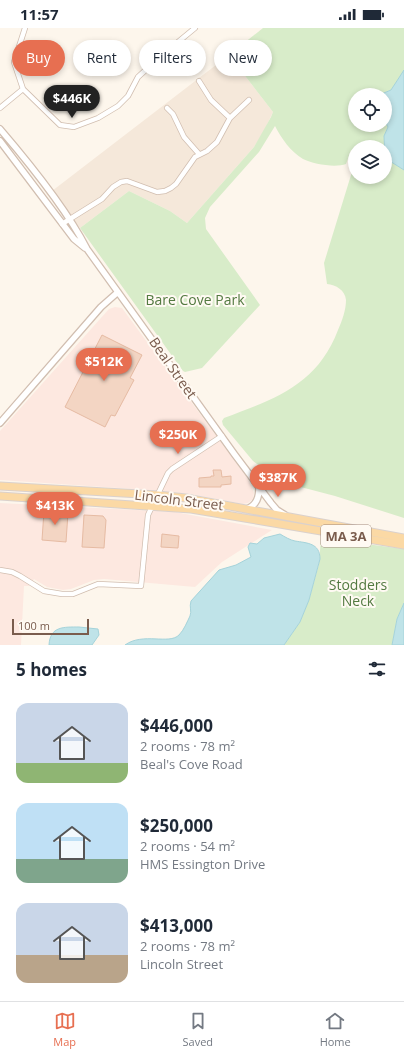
<!DOCTYPE html>
<html lang="en">
<head>
<meta charset="utf-8">
<style>
	:root { --surface:#fff; --page:#f2f2f3; --text:#1f2937; --muted:#747a83; --line:#e0e1e3; --accent:#e76f51 }
	body { margin:0; font-family:"Open Sans",sans-serif; background:var(--page); color:var(--text); height:100vh; display:flex; flex-direction:column; font-size:15px; white-space:nowrap }
	* { box-sizing:border-box; margin:0 }
	p { font-size:13px; color:var(--muted) }
	.icon { flex:none; width:22px; height:22px; fill:none; stroke:currentColor; stroke-width:2; stroke-linecap:round; stroke-linejoin:round }
	.map { position:relative; height:617px; overflow:hidden }
	.panel { display:flex; flex-direction:column; background:var(--surface); flex:1 }
	.panel>* { flex:none }
	.hud { position:absolute; left:12px; top:12px; width:380px; height:36px; display:flex; gap:8px }
	.controls { position:absolute; left:348px; top:60px; display:grid; gap:8px }
	.controls a { display:grid; place-items:center; width:44px; height:44px; border-radius:50%; background:var(--surface); box-shadow:0 2px 6px #0003; font-size:20px }
	.scale { position:absolute; left:12px; bottom:10px; width:77px; box-sizing:border-box; padding-left:4px; border:2px solid #7a5c4d; border-top:0; font-size:11px; line-height:14px; white-space:nowrap; color:#7a5c4d; -webkit-text-stroke:3px #fffaf3; paint-order:stroke }
	.price { position:absolute; translate:-50% -34px; padding:0 9px; border-radius:14px; background:var(--accent); color:#fff; font-size:13px; line-height:26px; filter:drop-shadow(0 1px 2px #0008) }
	.price::after { content:''; position:absolute; left:50%; top:24px; width:12px; height:9px; margin-left:-6px; background:inherit; clip-path:polygon(0 0,100% 0,50% 100%) }
	.price.active { background:#222; color:#fff }
	ul { padding:0; list-style:none }
	li { display:flex; align-items:center; gap:12px; height:100px; padding:0 16px }
	li span { display:grid; place-items:center; flex:none; width:112px; height:80px; border-radius:12px; color:#555 }
	li>.icon { margin-inline-start:auto }
	span .icon { width:48px; height:48px; fill:#fffc; stroke-width:1 }
	li b { font-size:17px }
	h2 { display:flex; justify-content:space-between; align-items:center; height:48px; padding:0 16px; font-size:17px }
	.tag { padding:0 14px; border-radius:18px; background:var(--surface); box-shadow:0 2px 6px #0003; font-size:14px; line-height:36px }
	.tag.active { background:var(--accent); color:#fff }
	.status { display:flex; justify-content:space-between; align-items:center; height:28px; padding:0 20px; background:var(--surface); direction:ltr }
	.status svg { height:11px; fill:currentColor }
	.tabs { display:flex; justify-content:space-around; align-items:center; height:56px; border-top:1px solid var(--line); background:var(--surface); font-size:11px; color:var(--muted) }
	.tabs a { display:grid; justify-items:center; gap:2px }
	.tabs .active { color:var(--accent) }
	.map>svg:first-child { display:block }
</style>
</head>
<body>
<div class="status"><b>11:57</b><svg viewBox="0 0 49 12"><path d="M0 12V9h3v3zM5 12V6h3v6zM10 12V3h3v9zM15 12V0h3v12zM26 1h20v11H26zM47 4h2v5h-2z"/></svg></div>
<div class="map">
<svg width="404" height="617" viewBox="0 0 404 617">
	<rect width="100%" height="100%" fill="#fdf6ec"/>
	<!-- residential -->
	<path fill="#f5e8da" d="M229 27 273 84 263 105 254 119 187 195 170 183 129 163 80 200 52 163Z"/>
	<!-- commercial -->
	<path fill="#fde8e0" d="M115 279 122 280 248 451 254 465 253 471 248 475 243 476 190 466 148 462 0 452V403L100 291 109 281Z
		M0 475 175 484 272 502 222 534 195 559 104 551 94 552 71 561 63 562 47 559 34 551 29 558H24L21 617H0Z"/>
	<!-- green -->
	<path fill="#d8ecc9" d="M263 0H404V42L401 49 391 62 379 67H355V97H385V93L388 99 384 108V119H355V126L351 122 346 136C335 140 313 136 303 131 291 124 281 110 275 98L259 124 210 179 205 190 206 201 260 277 202 340 185 344 183 343 80 200 129 163 170 183 187 195 254 119 271 89 273 84 229 27Z
		M385 130 404 142V490L335 468 293 457 276 450 253 433 223 397 222 393 224 390C275 371 317 357 338 302 342 293 346 282 346 272 345 262 336 257 327 256L324 235 355 134V149H385Z
		M321 510 404 521V575L397 591 392 617H284L300 594 309 572 319 536Z"/>
	<!-- water -->
	<path fill="#bfe3e8" stroke="#a5d3da" d="M404 42V142L385 130 384 108 388 99 385 93V67H379L391 62Z
		M280 506C285 509 290 512 295 513 307 515 320 515 320 531L309 572 300 594 284 617H125C143 604 169 617 179 607 184 602 187 594 190 588 192 583 189 579 191 573L219 542 236 537 251 529 248 519 250 515 257 516 264 510Z
		M404 575V617H392L397 591Z
		M79 599 98 601 99 607 92 617H49C50 598 64 599 79 599Z"/>
	<!-- building -->
	<path fill="#f3d5c3" stroke="#e6bba3" d="M102 307 142 327 130 350 134 352 115 388 111 387 105 399 65 379Z
		M213 442H221L222 449 231 448V456L221 457V459H199V450L211 449V448H214Z
		M44 483 68 485 66 514 42 512Z
		M84 487 103 488 106 492 104 520 82 519Z
		M162 506 179 508 178 520 161 519Z"/>
	<g fill="none" stroke-linecap="round" stroke-linejoin="round">
		<!-- minor casing -->
		<g stroke="#d1beb0" stroke-width="6">
			<path id="minor" d="M25 0 14 34 23 61 60 97 74 99 98 90 118 78 128 68 138 49 161 28 195 0
				M199 53 211 72 230 90
				M0 80 23 61
				M167 80 173 86 184 109 199 126
				M62 196 102 171 113 159 121 154 127 153 157 164 165 163 171 160 176 156 195 129 207 123 217 114 230 90 249 72
				M0 542 12 544 20 548 44 563 62 566H73L98 556 141 558 148 487 168 445 172 441 222 408"/>
		</g>
		<!-- tertiary casing -->
		<g stroke="#d1beb0" stroke-width="8">
			<path id="tertiary" d="M0 101C30 136 66 180 87 221L235 427 271 475 277 482 285 487
				M0 113 74 211 85 220
				M0 395 101 279 118 264
				M247 481C257 477 259 469 259 459"/>
		</g>
		<!-- primary casing -->
		<g stroke="#dad1cd" stroke-width="9">
			<path id="primary" d="M0 458 158 467 186 470 404 510
				M0 468 191 481 404 517"/>
		</g>
		<!-- minor -->
		<use href="#minor" stroke="#fff" stroke-width="4.5"/>
		<!-- tertiary -->
		<use href="#tertiary" stroke="#fff" stroke-width="5.5"/>
		<!-- primary -->
		<use href="#primary" stroke="#fbd9a5" stroke-width="7"/>
	</g>
	<g text-anchor="middle" stroke-width="4" stroke-linejoin="round" paint-order="stroke">
		<!-- shield labels -->
		<rect fill="#fffaf3" stroke="#a28b7f" stroke-width="1" x="321" y="497" width="50" height="22" rx="3"/>
		<g font-size="13" font-weight="bold" fill="#7a5c4d">
			<text x="346" y="513">MA 3A</text>
		</g>
		<!-- park labels -->
		<g font-size="14" fill="#537a41" stroke="#fffaf3">
			<text x="195" y="277">Bare Cove Park</text>
			<text x="358" y="562">Stodders<tspan x="358" dy="16">Neck</tspan></text>
		</g>
		<!-- street labels -->
		<g font-size="14" fill="#7a5c4d" stroke="#fffaf3">
			<text transform="translate(173 340) rotate(55)" y="5">Beal Street</text>
			<text transform="translate(179 472) rotate(7)" y="5">Lincoln Street</text>
		</g>
	</g>
</svg>
<div class="controls">
<a><svg class="icon" aria-label="locate" viewBox="0 0 24 24"><circle cx="12" cy="12" r="6"/><path d="M12 2v4M12 18v4M2 12h4M18 12h4"/></svg></a>
<a><svg class="icon" aria-label="layers" viewBox="0 0 24 24"><path d="M12 4l9 5-9 5-9-5zM3 14l9 5 9-5"/></svg></a>
</div>
<div class="scale">100 m</div>
<b class="price active" style="left:72px;top:91px">$446K</b>
<b class="price" style="left:104px;top:354px">$512K</b>
<b class="price" style="left:178px;top:427px">$250K</b>
<b class="price" style="left:278px;top:470px">$387K</b>
<b class="price" style="left:55px;top:498px">$413K</b>
<div class="hud">
<a class="tag active">Buy</a>
<a class="tag">Rent</a>
<a class="tag">Filters</a>
<a class="tag">New</a>
</div>
</div>
<section class="panel">
<h2>5 homes<svg class="icon" aria-label="filters" viewBox="0 0 24 24"><path d="M4 7h16M4 17h16"/><circle cx="9" cy="7" r="2"/><circle cx="15" cy="17" r="2"/></svg></h2>
<ul>
<li><span style="background:linear-gradient(#c9d6e8 75%,#8fb573 0)"><svg class="icon" aria-label="home" viewBox="0 0 24 24"><path d="M3 11l9-7 9 7M6 9v11h12V9"/></svg></span><div><b>$446,000</b><p>2 rooms · 78 m²</p><p>Beal's Cove Road</p></div></li>
<li><span style="background:linear-gradient(#bfe0f5 70%,#7fa58c 0)"><svg class="icon" aria-label="home" viewBox="0 0 24 24"><path d="M3 11l9-7 9 7M6 9v11h12V9"/></svg></span><div><b>$250,000</b><p>2 rooms · 54 m²</p><p>HMS Essington Drive</p></div></li>
<li><span style="background:linear-gradient(#c9d6e8 65%,#b9a48a 0)"><svg class="icon" aria-label="home" viewBox="0 0 24 24"><path d="M3 11l9-7 9 7M6 9v11h12V9"/></svg></span><div><b>$413,000</b><p>2 rooms · 78 m²</p><p>Lincoln Street</p></div></li>
</ul>
</section>
<nav class="tabs">
<a class="active"><svg class="icon" aria-label="map" viewBox="0 0 24 24"><path d="M3 6l6-2 6 2 6-2v14l-6 2-6-2-6 2zM9 4v14M15 6v14"/></svg>Map</a>
<a><svg class="icon" aria-label="saved" viewBox="0 0 24 24"><path d="M7 4h10v16l-5-4-5 4z"/></svg>Saved</a>
<a><svg class="icon" aria-label="home" viewBox="0 0 24 24"><path d="M3 11l9-7 9 7M6 9v11h12V9"/></svg>Home</a>
</nav>
</body>
</html>
